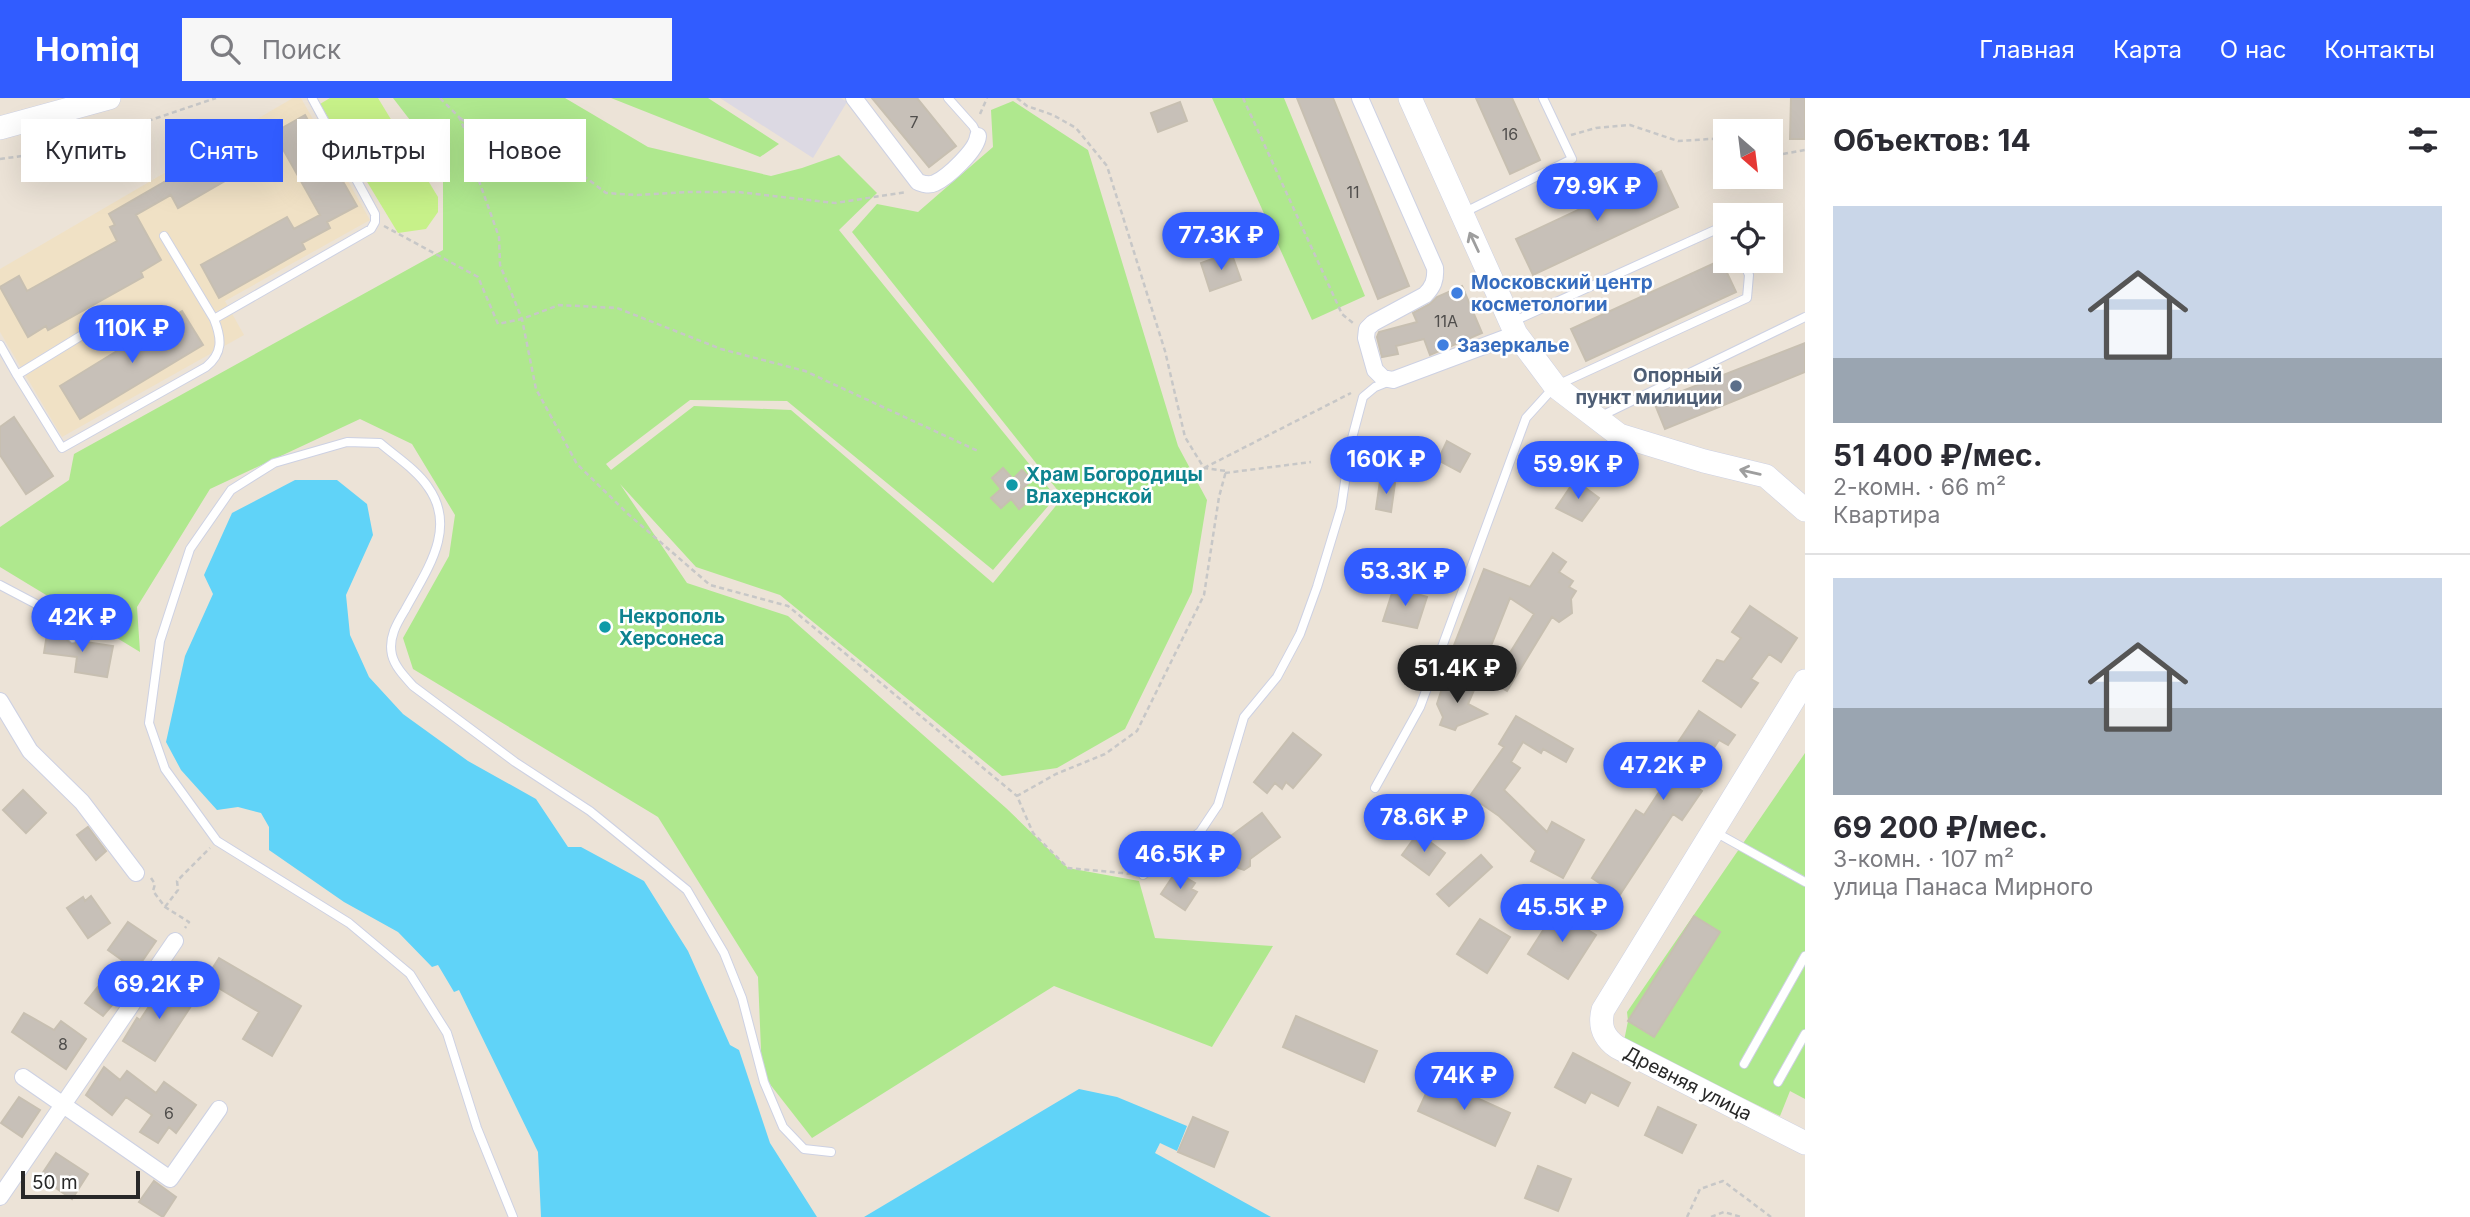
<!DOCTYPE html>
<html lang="ru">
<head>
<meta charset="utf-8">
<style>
	:root { --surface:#fff; --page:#f7f7f7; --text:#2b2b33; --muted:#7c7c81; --line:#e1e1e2; --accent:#315cff }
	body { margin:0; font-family:Inter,sans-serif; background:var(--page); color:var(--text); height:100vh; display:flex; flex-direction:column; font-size:26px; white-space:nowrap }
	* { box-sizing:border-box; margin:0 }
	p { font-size:23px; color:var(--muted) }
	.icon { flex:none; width:38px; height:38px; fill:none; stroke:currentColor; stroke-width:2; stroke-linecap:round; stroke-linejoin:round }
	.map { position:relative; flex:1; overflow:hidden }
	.side { display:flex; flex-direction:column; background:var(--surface); width:665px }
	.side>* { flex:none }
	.hud { position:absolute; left:21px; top:21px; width:665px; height:63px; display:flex; gap:14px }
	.needle { width:46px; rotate:152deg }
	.controls { position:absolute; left:1713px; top:21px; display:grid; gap:14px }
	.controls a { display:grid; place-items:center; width:70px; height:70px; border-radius:0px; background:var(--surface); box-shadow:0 7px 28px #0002; font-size:35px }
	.scale { position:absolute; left:21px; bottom:18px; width:119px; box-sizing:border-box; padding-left:7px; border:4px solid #282828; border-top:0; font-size:19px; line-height:24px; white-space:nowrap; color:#282828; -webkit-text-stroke:5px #fff; paint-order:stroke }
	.price { position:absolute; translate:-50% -60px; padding:0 16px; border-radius:24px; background:var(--accent); color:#fff; font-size:23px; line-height:46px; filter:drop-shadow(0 2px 4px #0008) }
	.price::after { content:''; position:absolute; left:50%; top:42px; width:21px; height:16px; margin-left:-10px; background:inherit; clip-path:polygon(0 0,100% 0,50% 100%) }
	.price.current { background:#222; color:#fff }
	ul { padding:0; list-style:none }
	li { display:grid; align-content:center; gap:14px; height:371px; padding:0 28px }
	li+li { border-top:2px solid var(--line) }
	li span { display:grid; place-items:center; height:217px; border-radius:0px; color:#555 }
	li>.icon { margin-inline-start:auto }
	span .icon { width:126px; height:126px; fill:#fffc; stroke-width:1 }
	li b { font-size:30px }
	h2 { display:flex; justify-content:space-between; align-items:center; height:84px; padding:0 28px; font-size:30px }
	.pill { padding:0 24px; border-radius:0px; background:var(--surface); box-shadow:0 7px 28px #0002; font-size:24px; line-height:63px }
	.pill.current { background:var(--accent); color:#fff }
	header { display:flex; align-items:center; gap:42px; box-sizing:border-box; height:98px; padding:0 35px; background:var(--accent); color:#fff }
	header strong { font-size:33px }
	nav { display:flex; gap:38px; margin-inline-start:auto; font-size:24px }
	.search { width:490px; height:63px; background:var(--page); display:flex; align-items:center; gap:18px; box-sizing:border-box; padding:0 24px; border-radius:0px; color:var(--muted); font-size:26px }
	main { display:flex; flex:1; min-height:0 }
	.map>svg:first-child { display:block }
</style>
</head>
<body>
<header>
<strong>Homiq</strong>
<div class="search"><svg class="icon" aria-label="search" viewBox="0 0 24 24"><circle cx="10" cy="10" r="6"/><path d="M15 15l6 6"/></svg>Поиск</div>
<nav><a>Главная</a><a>Карта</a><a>О нас</a><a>Контакты</a></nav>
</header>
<main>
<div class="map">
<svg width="1805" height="1119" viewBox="0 0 1805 1119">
	<rect width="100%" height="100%" fill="#ece3d7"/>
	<!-- industrial -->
	<path fill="#dcd9e3" d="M720 0H841L847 4 813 60Z"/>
	<!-- education -->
	<path fill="#f0e1c5" d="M293 0H301L370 122 225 203 244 237 62 339 0 234V171Z"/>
	<!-- green -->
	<path fill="#afe88e" d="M393 0H565L648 49 771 78 802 70 839 57 877 95 839 132 1056 399 993 472 787 303 690 302 606 366 611 372 694 308 791 312 993 485 1063 399 852 134 877 106 918 114 993 49 991 12 1013 3 1088 52 1178 348 1207 402 1192 494 1125 631 1057 670 1002 678 780 497 696 469 620 386 687 485 788 518 1006 710 1068 770 1139 783 1155 840 1273 848 1212 949 1054 888 812 1040 762 976 758 879 658 719 413 571 403 540 449 458 455 417 412 346 360 321 210 391 137 509 140 554 0 469V429L69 382 74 356 443 152V65Z
		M611 0H708L779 46 760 59Z
		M1212 0H1284L1365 198 1312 222Z
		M1805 655V1001L1790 993 1780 1018 1624 943 1628 923 1627 914Z"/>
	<!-- pitch -->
	<path fill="#c7f189" d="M330 0H378L438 99V114L426 131 398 135 320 6Z"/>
	<!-- water -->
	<path fill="#60d3f8" d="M295 382H337L367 406 373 437 346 497 350 537 369 579 403 616 468 663 536 701 568 749H581L644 783 688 853 730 947 739 952 770 1045 817 1119H541L538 1054 459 892 454 894 438 867 432 869 398 834 344 804 269 752V729L261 715 238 709 217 712 181 672 166 644 185 558 213 496 204 477 232 415Z
		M1079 991 1117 999 1187 1028 1177 1053 1160 1045 1155 1055 1271 1119H864Z"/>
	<!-- building -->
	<path fill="#c7c0b8" stroke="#c7bfb1" stroke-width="2" d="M872 0H917L956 48 929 69Z
		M1297 0H1333L1409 188 1378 201Z
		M1476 0H1512L1540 62 1510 76Z
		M1791 0H1805V41H1790Z
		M1180 4 1187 23 1158 34 1151 15Z
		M305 17 357 108 327 124 330 130 302 145 305 151 219 200 201 167 287 119 294 131 320 117 275 37 247 53 254 66 178 110 171 97 136 117 161 162 141 174 143 179 48 232 46 228 28 239 0 189 19 178 27 193 117 143 110 129 115 127 109 116 268 24 275 34Z
		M1661 73 1678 109 1533 177 1516 141Z
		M1231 154 1241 182 1210 193 1201 165Z
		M1721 162 1736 194 1586 263 1571 231Z
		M1462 188 1482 235 1430 257 1424 241 1396 248 1398 256 1382 259 1377 239 1379 234 1417 224 1413 215 1430 206 1437 199Z
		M182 213 203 247 80 321 60 288Z
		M1805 245V274L1665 331 1654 304Z
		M14 319 53 378 26 396 0 357V329Z
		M1447 343 1470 356 1460 374 1438 362Z
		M1003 370 1013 381 1022 372 1032 382 1022 391 1031 401 1019 411 1011 401 1001 410 991 400 1001 391 992 380Z
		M1575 382 1599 400 1582 423 1556 410Z
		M1380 383 1395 385 1391 414 1376 411Z
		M1553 455 1566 464 1559 474 1573 483 1569 489 1576 493 1571 501 1572 515 1559 524 1552 519 1507 593 1492 584 1534 516 1510 500 1483 568 1451 555 1484 471 1530 489Z
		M1394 489 1427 499 1417 530 1383 523Z
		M1750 508 1797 540 1781 564 1769 556 1751 581 1758 585 1741 609 1703 583 1717 562 1724 564 1741 540 1732 534Z
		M47 536 63 537 71 546 79 543 113 548 107 579 75 574 77 559 44 555Z
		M1445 581 1474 592 1468 606 1487 616 1457 628 1455 632 1440 627 1443 619 1437 606Z
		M1699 613 1735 637 1728 647 1719 642 1691 685 1702 693 1682 722 1673 716 1619 798 1592 780 1636 712 1644 717 1663 688 1653 682Z
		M1516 618 1573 651 1566 664 1543 651 1541 655 1523 644 1511 664 1520 670 1504 692 1547 734 1552 724 1584 742 1563 780 1531 763 1536 753 1499 718 1470 698 1504 649 1499 646Z
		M1293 635 1321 657 1293 690 1286 684 1282 691 1275 685 1267 695 1254 684Z
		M23 692 46 715 26 735 3 712Z
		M1262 715 1280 739 1250 761V768L1244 772 1238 770 1231 761 1223 766 1212 752Z
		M88 729 106 753 96 762 77 737Z
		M1418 735 1445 755 1429 777 1402 757Z
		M1481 757 1492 769 1449 808 1437 796Z
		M1180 776 1195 785 1191 791 1197 794 1185 812 1161 796 1173 778 1177 780Z
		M91 798 110 825 88 840 67 810 83 799 85 803Z
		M1556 812 1596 837 1568 881 1528 856Z
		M1694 818 1720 834 1654 939 1628 923Z
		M1480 821 1510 839 1487 875 1457 856Z
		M128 824 156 843 136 872 108 852Z
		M219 860 301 908 272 958 243 941 259 914 205 882Z
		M166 883 195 902 155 963 123 943 137 920 140 922Z
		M100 886 119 899 103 918 85 905Z
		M24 915 54 932 61 923 86 941 66 971 12 934Z
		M1296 918 1377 953 1364 984 1283 949Z
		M1573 955 1630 985 1618 1008 1591 994 1585 1005 1555 989Z
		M104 969 120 982 127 973 156 995 164 984 196 1007 176 1035 169 1029 158 1045 140 1034 152 1017 126 999 112 1017 86 997Z
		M1433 980 1510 1015 1495 1048 1418 1013Z
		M19 999 40 1012 22 1039 1 1025Z
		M1658 1009 1696 1027 1682 1055 1645 1037Z
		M1193 1019 1228 1034 1214 1069 1178 1054Z
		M56 1055 88 1076 72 1101 40 1079Z
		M1538 1068 1571 1081 1558 1113 1525 1100Z
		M154 1083 176 1099 163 1119 139 1104Z"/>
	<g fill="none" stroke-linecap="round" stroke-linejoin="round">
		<!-- lane casing -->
		<g stroke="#cdd1e3" stroke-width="10">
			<path id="lane" d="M948 0 973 28 978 38
				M1463 115 1572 61 1543 0
				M164 138 214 221 371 131 375 124V116L312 0
				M1512 224 1726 127
				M0 247 17 277 92 231
				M17 277 62 350 206 269C223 255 222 241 214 221
				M1599 319 1805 219
				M0 487 57 517 73 540
				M1375 690 1420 609 1526 320 1555 288 1747 200 1749 177 1743 163
				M1715 734 1805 784
				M1143 777 1200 734 1218 707 1244 619 1277 579 1300 536 1317 489 1341 410 1351 344 1363 299 1375 289 1390 283
				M1744 966 1805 858
				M1778 984 1805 936
				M513 1119 477 1030 447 935 410 876 349 825 217 743 165 671 149 625 160 543 190 451 231 392 274 365 347 344 380 345C395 358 417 372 428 389 458 431 426 473 405 512 397 525 388 540 392 557 395 569 405 579 413 588L515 664 590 713 687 792 724 855 742 900 764 984 783 1029 804 1051 831 1054"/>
		</g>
		<!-- street casing -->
		<g stroke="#cdd1e3" stroke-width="18">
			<path id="street" d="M854 0 918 84C924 86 929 88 935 85 948 79 977 52 978 38
				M1360 0 1435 170C1436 182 1433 189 1425 197L1373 225 1367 231 1366 240 1375 272 1383 280 1393 282 1516 236
				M0 603 30 653 82 704 136 775
				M23 979 170 1081 219 1011
				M0 1099 175 843"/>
		</g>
		<!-- secondary casing -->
		<g stroke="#cdd1e3" stroke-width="24">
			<path id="secondary" d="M1410 0 1516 236 1555 288 1619 337 1704 363 1766 378 1805 412
				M0 30 109 0
				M1805 583 1603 912C1599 928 1603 939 1617 949L1805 1045"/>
		</g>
		<!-- path -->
		<path stroke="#c7c7c7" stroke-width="2.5" stroke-dasharray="5 3.5" stroke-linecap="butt" d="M440 0 459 19 472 47 478 80 499 139 500 167 522 221 536 291 577 366 628 416 710 487 788 508 1017 698
			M1017 0 1027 8 1053 17 1076 30 1107 68 1165 253 1185 339 1204 370 1226 373 1219 399 1204 497 1137 633 1105 656 1056 676 1017 698 1033 735 1068 770 1133 776
			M1243 0 1342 216 1353 225
			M980 16 987 0
			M460 20 494 45 517 37 560 60 606 95 637 97 689 94H738L835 105 907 94
			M1571 37 1596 30 1630 27 1678 43 1726 40
			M1771 44 1783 56 1805 52
			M0 61 22 58 65 43 121 32 216 0
			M384 128 478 179 498 226 522 221 559 207 617 210 721 251 805 273 978 353
			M1204 370 1351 295
			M1225 375 1311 364
			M151 780 155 786 153 793 165 809 189 824 185 830
			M165 809 178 792 177 783 210 750
			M1687 1119 1700 1091 1723 1083 1771 1119
			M1711 1119 1724 1114 1741 1119"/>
		<!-- lane -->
		<use href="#lane" stroke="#fff" stroke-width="8"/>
		<!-- street -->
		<use href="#street" stroke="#fff" stroke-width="16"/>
		<!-- secondary -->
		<use href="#secondary" stroke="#fff" stroke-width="23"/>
	</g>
	<!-- one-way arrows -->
	<defs><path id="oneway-shaft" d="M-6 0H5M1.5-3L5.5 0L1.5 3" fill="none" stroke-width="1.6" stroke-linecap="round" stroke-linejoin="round" transform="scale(1.75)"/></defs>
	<g stroke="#9e9e9e">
		<use href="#oneway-shaft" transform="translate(1474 144) rotate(-115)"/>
		<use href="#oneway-shaft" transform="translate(1750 374) rotate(-167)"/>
	</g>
	<!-- markers -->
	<g fill="#3f7fe0" stroke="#fff" stroke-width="2.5">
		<circle cx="1457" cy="195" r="7"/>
		<circle cx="1443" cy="247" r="7"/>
	</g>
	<circle fill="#5c6f8a" stroke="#fff" stroke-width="2.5" cx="1736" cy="288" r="7"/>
	<g fill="#0f9aa8" stroke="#fff" stroke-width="2.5">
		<circle cx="1012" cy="387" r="7"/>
		<circle cx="605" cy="529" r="7"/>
	</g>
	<g text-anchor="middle" stroke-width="5" stroke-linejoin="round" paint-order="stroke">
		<!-- number labels -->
		<g font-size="16" fill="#504e4c">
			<text x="914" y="30">7</text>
			<text x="1510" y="42">16</text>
			<text x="1353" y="100">11</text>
			<text x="1446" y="229">11А</text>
			<text x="63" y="952">8</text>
			<text x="169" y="1021">6</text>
		</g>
		<!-- shop labels -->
		<g font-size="19" font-weight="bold" fill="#366cbe" stroke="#fff" text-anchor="start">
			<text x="1471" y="191">Московский центр<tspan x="1471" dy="22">косметологии</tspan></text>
			<text x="1457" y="254">Зазеркалье</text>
		</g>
		<!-- service labels -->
		<g font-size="19" font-weight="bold" fill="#4e5e75" stroke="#fff" text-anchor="end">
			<text x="1722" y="284">Опорный<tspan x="1722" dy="22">пункт милиции</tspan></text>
		</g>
		<!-- culture labels -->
		<g font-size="19" font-weight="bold" fill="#0d838f" stroke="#fff" text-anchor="start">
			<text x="1026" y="383">Храм Богородицы<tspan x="1026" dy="22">Влахернской</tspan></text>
			<text x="619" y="525">Некрополь<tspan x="619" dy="22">Херсонеса</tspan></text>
		</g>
		<!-- street labels -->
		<g font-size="19" fill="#282828" stroke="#fff">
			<text transform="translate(1688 985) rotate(27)" y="7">Древняя улица</text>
		</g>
	</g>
</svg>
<div class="controls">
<a><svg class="needle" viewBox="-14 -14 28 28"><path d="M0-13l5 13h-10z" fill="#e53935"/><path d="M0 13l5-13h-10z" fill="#7c7c81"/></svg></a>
<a><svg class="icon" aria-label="locate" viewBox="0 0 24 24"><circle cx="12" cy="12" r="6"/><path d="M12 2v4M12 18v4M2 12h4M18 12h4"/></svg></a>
</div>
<div class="scale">50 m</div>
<b class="price" style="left:1597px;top:125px">79.9K ₽</b>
<b class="price" style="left:1221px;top:174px">77.3K ₽</b>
<b class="price" style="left:132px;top:267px">110K ₽</b>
<b class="price" style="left:1386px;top:398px">160K ₽</b>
<b class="price" style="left:1578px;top:403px">59.9K ₽</b>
<b class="price" style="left:1405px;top:510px">53.3K ₽</b>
<b class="price" style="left:82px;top:556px">42K ₽</b>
<b class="price current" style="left:1457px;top:607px">51.4K ₽</b>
<b class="price" style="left:1663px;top:704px">47.2K ₽</b>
<b class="price" style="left:1424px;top:756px">78.6K ₽</b>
<b class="price" style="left:1180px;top:793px">46.5K ₽</b>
<b class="price" style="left:1562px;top:846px">45.5K ₽</b>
<b class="price" style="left:159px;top:923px">69.2K ₽</b>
<b class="price" style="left:1464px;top:1014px">74K ₽</b>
<div class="hud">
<a class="pill">Купить</a>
<a class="pill current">Снять</a>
<a class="pill">Фильтры</a>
<a class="pill">Новое</a>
</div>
</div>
<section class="side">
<h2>Объектов: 14<svg class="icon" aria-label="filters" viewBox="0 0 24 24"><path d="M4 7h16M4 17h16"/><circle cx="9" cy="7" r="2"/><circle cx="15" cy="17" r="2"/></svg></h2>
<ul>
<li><span style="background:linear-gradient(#c9d6e8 70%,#9aa5b1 0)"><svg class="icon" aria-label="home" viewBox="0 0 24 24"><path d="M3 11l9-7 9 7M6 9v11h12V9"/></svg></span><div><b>51 400 ₽/мес.</b><p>2-комн. · 66 m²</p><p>Квартира</p></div></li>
<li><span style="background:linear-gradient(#c9d6e8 60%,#9aa5b1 0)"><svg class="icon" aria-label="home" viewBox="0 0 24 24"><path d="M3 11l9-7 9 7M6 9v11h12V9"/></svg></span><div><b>69 200 ₽/мес.</b><p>3-комн. · 107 m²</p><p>улица Панаса Мирного</p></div></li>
</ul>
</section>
</main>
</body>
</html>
